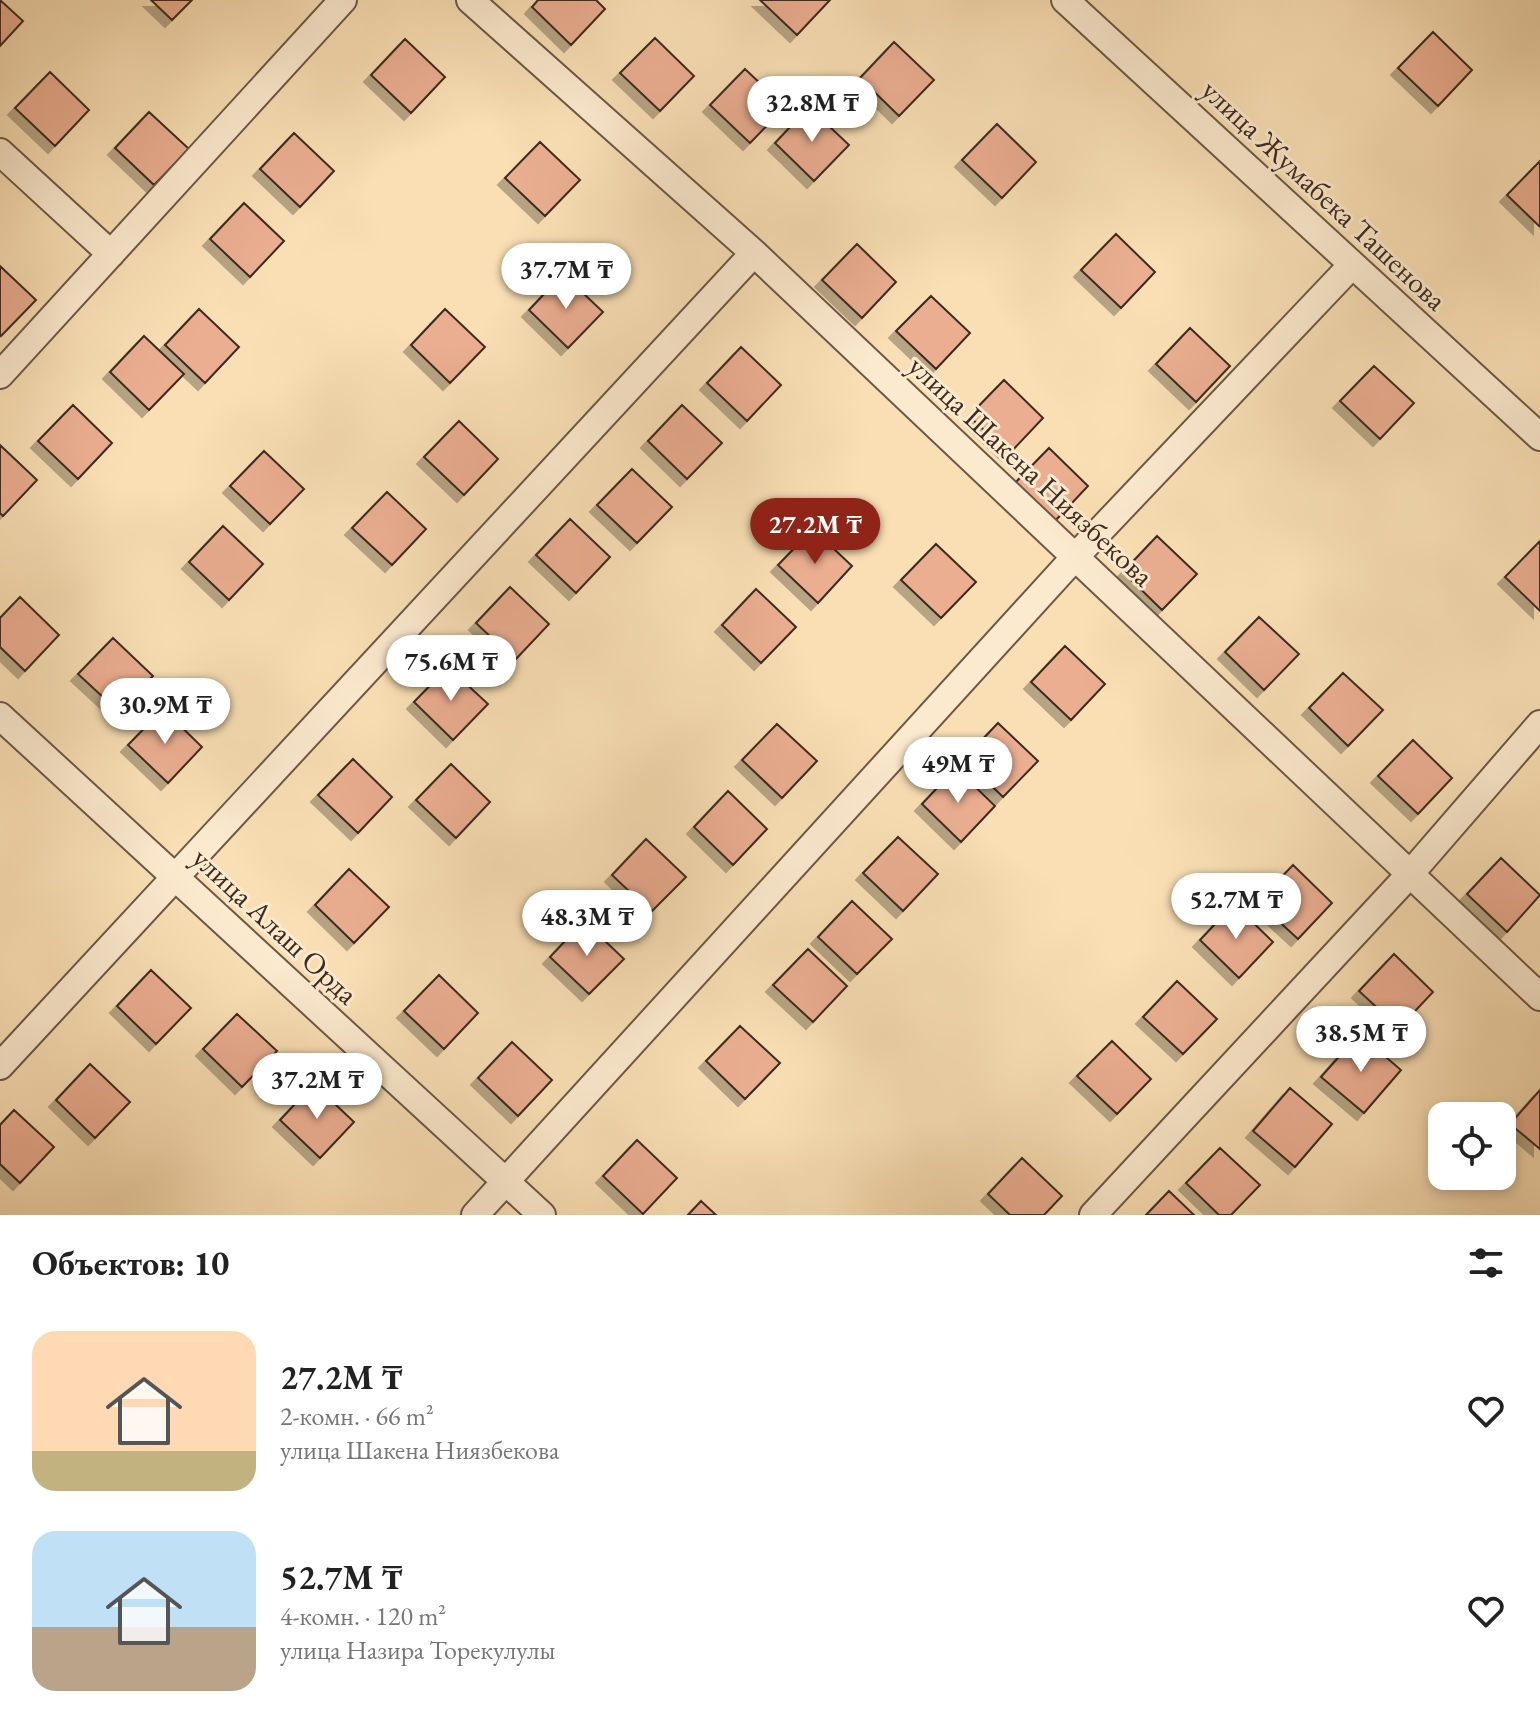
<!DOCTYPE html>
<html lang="ru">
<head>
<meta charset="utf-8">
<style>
	:root { --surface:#fff; --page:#f6f6f6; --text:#222; --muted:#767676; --accent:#8f2418 }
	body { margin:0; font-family:"EB Garamond",serif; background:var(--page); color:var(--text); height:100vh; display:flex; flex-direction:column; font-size:30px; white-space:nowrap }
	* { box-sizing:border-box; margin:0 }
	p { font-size:26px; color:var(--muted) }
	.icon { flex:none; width:44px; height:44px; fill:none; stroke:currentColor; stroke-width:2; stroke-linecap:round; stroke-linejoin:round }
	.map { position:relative; height:1215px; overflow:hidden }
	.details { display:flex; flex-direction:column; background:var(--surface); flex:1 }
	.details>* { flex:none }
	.fabs { position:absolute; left:1428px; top:1102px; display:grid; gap:16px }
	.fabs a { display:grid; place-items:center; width:88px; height:88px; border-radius:16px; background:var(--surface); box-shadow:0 4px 12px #0003; font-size:40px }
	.price { position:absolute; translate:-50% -68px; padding:0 18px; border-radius:28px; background:#fff; color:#222; font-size:26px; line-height:52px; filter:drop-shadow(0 2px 4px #0008) }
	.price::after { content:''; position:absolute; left:50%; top:48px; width:24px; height:18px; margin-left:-12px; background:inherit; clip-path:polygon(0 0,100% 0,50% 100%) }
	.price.active { background:var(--accent); color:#fff }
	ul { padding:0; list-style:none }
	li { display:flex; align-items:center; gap:24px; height:200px; padding:0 32px }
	li span { display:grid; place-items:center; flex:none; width:224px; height:160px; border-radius:24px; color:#555 }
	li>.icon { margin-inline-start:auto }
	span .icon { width:96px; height:96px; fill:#fffc; stroke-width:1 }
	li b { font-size:34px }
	h2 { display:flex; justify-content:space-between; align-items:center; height:96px; padding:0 32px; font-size:34px }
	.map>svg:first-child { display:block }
</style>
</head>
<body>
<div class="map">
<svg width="1540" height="1215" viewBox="0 0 1540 1215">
	<defs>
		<filter id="shadow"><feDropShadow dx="-7" dy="7" stdDeviation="0" flood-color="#0004"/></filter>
	</defs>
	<rect width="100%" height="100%" fill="#fadfb5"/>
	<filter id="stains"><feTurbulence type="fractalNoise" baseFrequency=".0025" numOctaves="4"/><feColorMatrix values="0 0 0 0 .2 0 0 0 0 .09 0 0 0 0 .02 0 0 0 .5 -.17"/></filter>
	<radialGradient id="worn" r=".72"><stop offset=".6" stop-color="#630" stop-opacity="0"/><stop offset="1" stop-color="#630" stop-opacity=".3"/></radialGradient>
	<!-- building -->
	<path fill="#ebae91" stroke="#3c2b20" stroke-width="2" filter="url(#shadow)" d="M0 0 23 21 0 46Z
		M151 0H192L172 20Z
		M538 0H596L605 9 571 45 532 7Z
		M760 0H830L797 35Z
		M1433 32 1472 70 1438 106 1398 68Z
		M655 38 694 76 660 111 620 73Z
		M405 39 445 77 411 113 371 75Z
		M894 42 934 80 899 116 860 78Z
		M745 69 785 107 750 143 710 105Z
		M50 72 89 110 55 146 15 108Z
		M809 107 849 145 814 181 775 143Z
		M149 112 189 149 154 185 115 148Z
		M997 124 1036 162 1002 198 962 160Z
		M294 133 334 171 300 207 260 169Z
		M540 142 580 180 545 216 505 178Z
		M1540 161V227L1507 195Z
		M244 203 284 241 250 277 210 239Z
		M1116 234 1155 272 1121 308 1081 270Z
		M857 244 896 282 862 318 822 280Z
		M0 266 36 300 1 336 0 335Z
		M563 274 603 312 568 348 529 310Z
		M931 296 970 333 936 369 896 331Z
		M199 309 239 347 205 383 165 345Z
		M445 309 485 347 450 383 411 345Z
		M1190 328 1230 366 1196 402 1156 364Z
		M144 336 184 374 149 410 110 372Z
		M741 347 781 385 747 421 707 383Z
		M1374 366 1414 403 1380 439 1340 401Z
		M1004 380 1043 418 1009 454 969 416Z
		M73 405 112 443 78 479 38 441Z
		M682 405 722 443 687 479 648 441Z
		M459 421 498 459 464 495 424 457Z
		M0 445 37 480 3 516 0 513Z
		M1049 448 1088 486 1054 522 1014 484Z
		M264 451 304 489 270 524 230 486Z
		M632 469 672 507 637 543 597 505Z
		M387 492 426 529 392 565 352 528Z
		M570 519 610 557 576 593 536 555Z
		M223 526 263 564 229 600 189 562Z
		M813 529 852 566 818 603 778 565Z
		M1157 536 1197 574 1162 610 1123 572Z
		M1540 541V611L1505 577Z
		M936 544 976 582 941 618 901 580Z
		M510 587 549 624 515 660 476 623Z
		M756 589 796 627 761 663 722 625Z
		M20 597 59 635 25 671 0 647V618Z
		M1259 617 1299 654 1264 690 1225 652Z
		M113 638 153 676 118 711 78 674Z
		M1065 646 1105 684 1071 720 1031 682Z
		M448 667 488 704 453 740 414 702Z
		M1343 673 1383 710 1348 746 1309 708Z
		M163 709 202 747 168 783 128 745Z
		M998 723 1038 761 1003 797 964 759Z
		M777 724 817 761 782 798 742 760Z
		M1413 740 1452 778 1418 814 1378 776Z
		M353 759 392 797 358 833 318 795Z
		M451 764 490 802 456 838 416 800Z
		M956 768 995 806 961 842 922 804Z
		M728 791 767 829 733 865 694 827Z
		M898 837 938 874 903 911 863 873Z
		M646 839 686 877 651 912 612 875Z
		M1501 858 1540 895 1507 932 1467 894Z
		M1293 865 1332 903 1298 939 1258 902Z
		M349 869 389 907 354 943 315 905Z
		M852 901 892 939 857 974 818 937Z
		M1234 904 1273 942 1239 978 1200 940Z
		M584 921 624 959 589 994 550 957Z
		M808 949 847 986 813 1022 773 985Z
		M1394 954 1433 992 1399 1028 1359 991Z
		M151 970 191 1008 156 1044 117 1006Z
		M439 975 478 1013 444 1049 404 1011Z
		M1177 981 1217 1019 1183 1054 1143 1017Z
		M237 1014 277 1051 242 1087 203 1049Z
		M740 1026 780 1063 745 1099 706 1061Z
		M1359 1034 1401 1070 1364 1113 1321 1077Z
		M1112 1041 1151 1079 1117 1114 1077 1076Z
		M512 1042 552 1080 518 1116 478 1078Z
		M90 1064 130 1102 95 1138 56 1100Z
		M314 1084 354 1122 320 1158 280 1120Z
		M1290 1088 1332 1124 1295 1167 1253 1131Z
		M1540 1090V1149L1510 1124Z
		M14 1110 54 1147 20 1183 0 1164V1125Z
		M637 1140 677 1178 643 1214 603 1176Z
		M1220 1148 1260 1185 1231 1215H1219L1186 1183Z
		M1022 1158 1062 1196 1044 1215H1010L988 1194Z
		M1169 1191 1194 1215H1146Z
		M701 1201 716 1215H688Z"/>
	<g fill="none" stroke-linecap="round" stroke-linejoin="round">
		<!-- street casing -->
		<g stroke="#6c5845" stroke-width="30">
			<path id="street" d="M470 0 754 253 1540 997
				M1065 0 1540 437
				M0 152 111 254
				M0 375 343 0
				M0 716 542 1215
				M0 1066 754 253
				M475 1215 1075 557 1352 265
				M1093 1215 1410 874 1540 724"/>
		</g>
		<!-- street -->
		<use href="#street" stroke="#fceacf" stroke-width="26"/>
	</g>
	<g text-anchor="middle" stroke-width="6" stroke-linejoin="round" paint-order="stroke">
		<!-- street labels -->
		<g font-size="30" fill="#3c2b20" stroke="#fceacf">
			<text transform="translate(1324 195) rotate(43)" y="10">улица Жумабека Ташенова</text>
			<text transform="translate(1031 471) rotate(43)" y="10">улица Шакена Ниязбекова</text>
			<text transform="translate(275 926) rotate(43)" y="10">улица Алаш Орда</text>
		</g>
	</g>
	<rect width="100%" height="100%" filter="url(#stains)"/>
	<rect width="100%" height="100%" fill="url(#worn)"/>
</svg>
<div class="fabs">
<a><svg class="icon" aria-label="locate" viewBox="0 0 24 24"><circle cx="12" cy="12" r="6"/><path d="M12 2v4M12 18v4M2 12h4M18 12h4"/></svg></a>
</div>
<b class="price" style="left:812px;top:144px">32.8M ₸</b>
<b class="price" style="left:566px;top:311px">37.7M ₸</b>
<b class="price active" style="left:815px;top:566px">27.2M ₸</b>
<b class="price" style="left:451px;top:703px">75.6M ₸</b>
<b class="price" style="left:165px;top:746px">30.9M ₸</b>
<b class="price" style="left:958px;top:805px">49M ₸</b>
<b class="price" style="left:1236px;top:941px">52.7M ₸</b>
<b class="price" style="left:587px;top:958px">48.3M ₸</b>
<b class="price" style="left:1361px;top:1074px">38.5M ₸</b>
<b class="price" style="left:317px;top:1121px">37.2M ₸</b>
</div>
<section class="details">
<h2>Объектов: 10<svg class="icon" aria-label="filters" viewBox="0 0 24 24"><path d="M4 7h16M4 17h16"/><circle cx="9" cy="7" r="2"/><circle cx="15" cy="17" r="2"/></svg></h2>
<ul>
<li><span style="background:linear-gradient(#ffd9b3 75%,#c2b280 0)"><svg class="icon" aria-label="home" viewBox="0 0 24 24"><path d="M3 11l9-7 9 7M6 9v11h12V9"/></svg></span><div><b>27.2M ₸</b><p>2-комн. · 66 m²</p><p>улица Шакена Ниязбекова</p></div><svg class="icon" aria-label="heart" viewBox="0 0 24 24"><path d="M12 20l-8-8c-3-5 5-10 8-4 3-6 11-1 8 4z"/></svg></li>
<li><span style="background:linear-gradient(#bfe0f5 60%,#b9a48a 0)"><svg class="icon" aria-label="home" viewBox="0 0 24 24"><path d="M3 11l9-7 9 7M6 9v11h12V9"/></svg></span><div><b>52.7M ₸</b><p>4-комн. · 120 m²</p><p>улица Назира Торекулулы</p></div><svg class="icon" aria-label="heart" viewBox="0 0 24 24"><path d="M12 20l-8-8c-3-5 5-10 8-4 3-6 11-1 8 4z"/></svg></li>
</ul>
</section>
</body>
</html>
